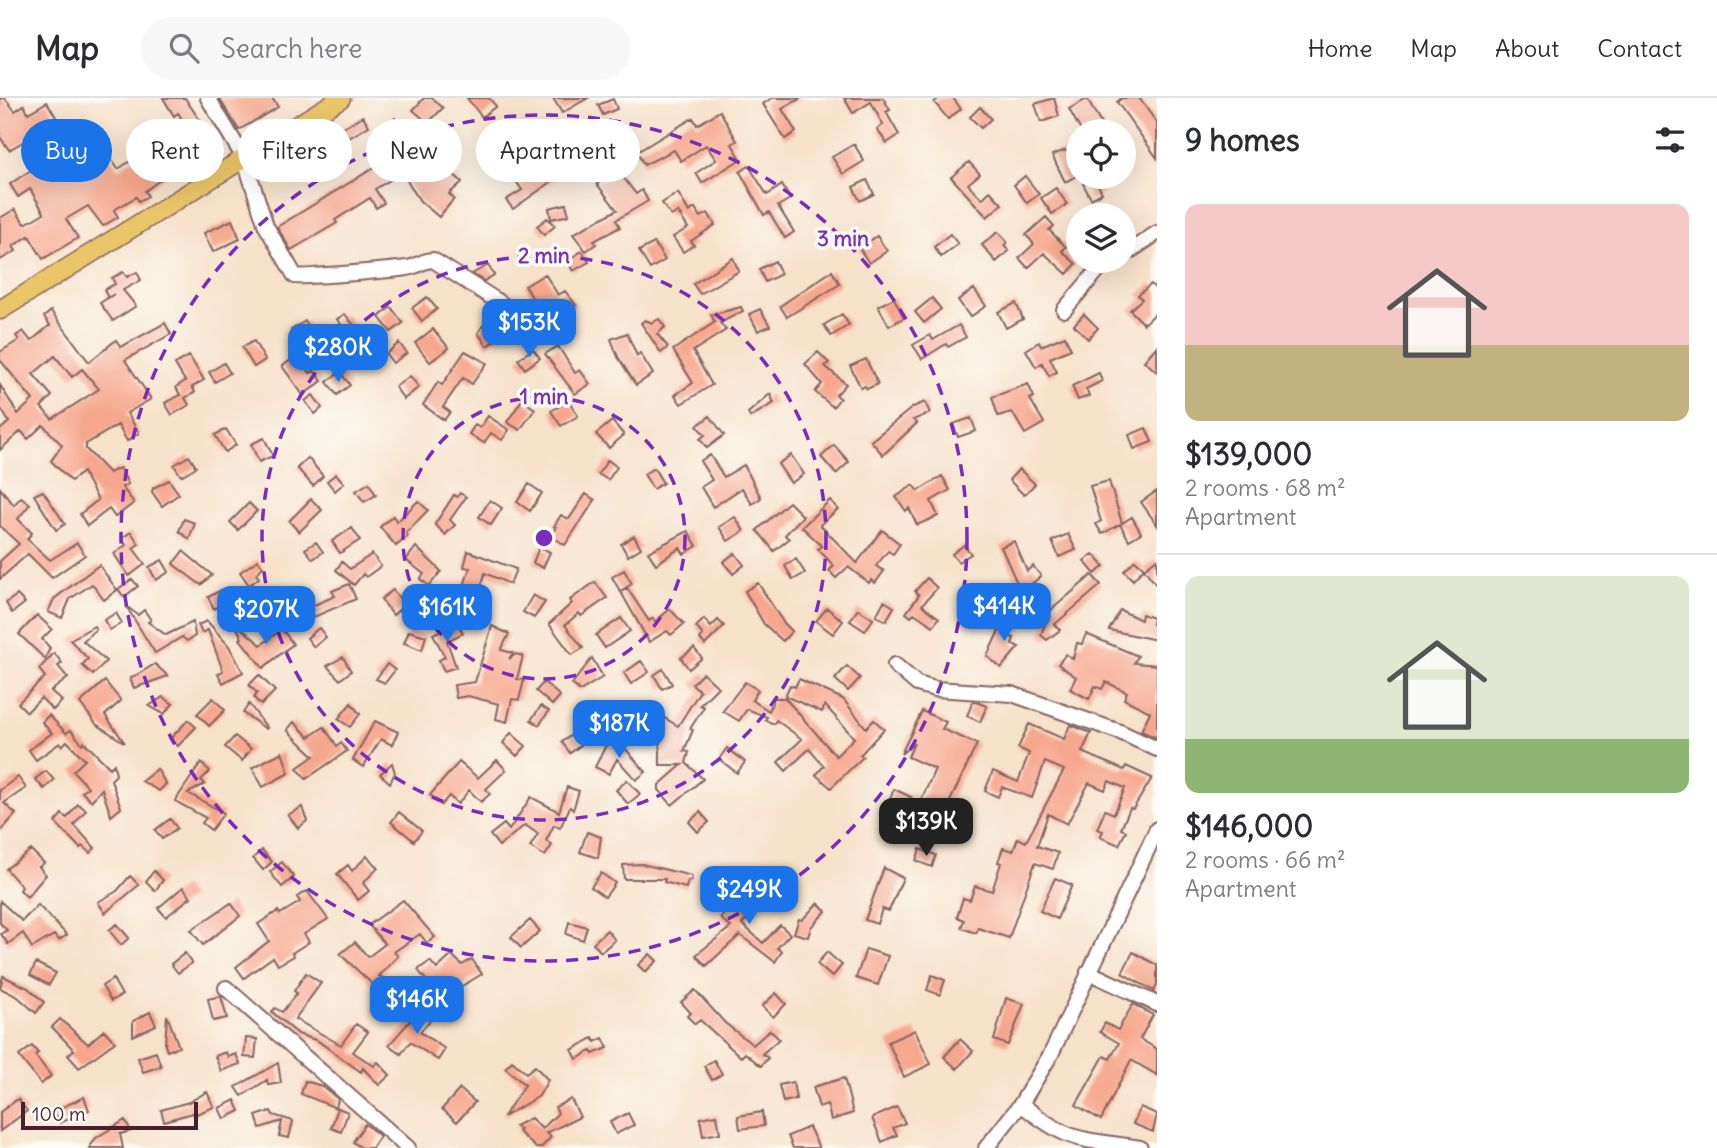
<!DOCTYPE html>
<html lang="en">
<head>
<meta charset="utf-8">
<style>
	:root { --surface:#fff; --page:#f7f7f7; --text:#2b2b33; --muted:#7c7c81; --line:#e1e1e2; --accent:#1a73e8 }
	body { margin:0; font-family:Delius,sans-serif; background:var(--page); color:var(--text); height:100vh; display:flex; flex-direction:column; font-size:26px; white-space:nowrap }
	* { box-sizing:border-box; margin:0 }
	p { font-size:23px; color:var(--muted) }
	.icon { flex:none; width:38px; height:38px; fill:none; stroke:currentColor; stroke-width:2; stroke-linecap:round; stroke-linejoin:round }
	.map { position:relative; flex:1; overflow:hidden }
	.details { display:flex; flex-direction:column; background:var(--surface); width:560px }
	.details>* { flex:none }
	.banner { position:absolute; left:21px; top:21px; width:665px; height:63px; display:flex; gap:14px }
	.buttons { position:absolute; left:1066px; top:21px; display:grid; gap:14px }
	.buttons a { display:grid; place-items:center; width:70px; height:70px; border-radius:50%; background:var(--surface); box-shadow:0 7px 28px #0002; font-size:35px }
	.scale { position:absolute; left:21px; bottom:18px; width:177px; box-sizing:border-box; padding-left:7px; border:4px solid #4a1f2b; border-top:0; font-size:19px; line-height:24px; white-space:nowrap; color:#4a1f2b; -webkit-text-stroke:5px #fdfcf7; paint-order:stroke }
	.price { position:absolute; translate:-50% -60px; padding:0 16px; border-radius:14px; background:var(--accent); color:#fff; font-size:23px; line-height:46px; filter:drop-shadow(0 2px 4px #0008) }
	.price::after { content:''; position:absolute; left:50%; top:42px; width:21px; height:16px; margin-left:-10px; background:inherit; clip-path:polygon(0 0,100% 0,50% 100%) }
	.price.selected { background:#222; color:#fff }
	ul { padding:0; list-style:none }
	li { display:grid; align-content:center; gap:14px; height:371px; padding:0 28px }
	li+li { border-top:2px solid var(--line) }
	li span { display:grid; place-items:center; height:217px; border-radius:14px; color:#555 }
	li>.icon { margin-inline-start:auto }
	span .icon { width:126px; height:126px; fill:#fffc; stroke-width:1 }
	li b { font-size:30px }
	h2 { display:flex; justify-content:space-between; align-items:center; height:84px; padding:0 28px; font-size:30px }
	.tag { padding:0 24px; border-radius:32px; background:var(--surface); box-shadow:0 7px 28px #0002; font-size:24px; line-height:63px }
	.tag.selected { background:var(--accent); color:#fff }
	header { display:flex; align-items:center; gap:42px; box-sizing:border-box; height:98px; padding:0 35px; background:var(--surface); border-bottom:2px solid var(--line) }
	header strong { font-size:33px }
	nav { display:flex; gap:38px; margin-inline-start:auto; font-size:24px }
	.search { width:490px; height:63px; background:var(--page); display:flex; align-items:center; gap:18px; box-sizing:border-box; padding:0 24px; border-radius:38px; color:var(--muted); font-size:26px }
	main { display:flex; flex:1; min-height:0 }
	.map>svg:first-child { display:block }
</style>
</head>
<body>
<header>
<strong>Map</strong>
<div class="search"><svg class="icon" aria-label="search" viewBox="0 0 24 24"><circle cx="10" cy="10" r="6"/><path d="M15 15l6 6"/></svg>Search here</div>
<nav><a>Home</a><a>Map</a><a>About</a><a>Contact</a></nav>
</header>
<main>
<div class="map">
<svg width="1157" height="1050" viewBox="0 0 1157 1050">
	<rect width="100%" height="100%" fill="#fdfcf7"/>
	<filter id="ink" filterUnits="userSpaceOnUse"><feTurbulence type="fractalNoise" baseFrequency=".0143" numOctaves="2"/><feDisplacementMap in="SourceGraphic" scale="14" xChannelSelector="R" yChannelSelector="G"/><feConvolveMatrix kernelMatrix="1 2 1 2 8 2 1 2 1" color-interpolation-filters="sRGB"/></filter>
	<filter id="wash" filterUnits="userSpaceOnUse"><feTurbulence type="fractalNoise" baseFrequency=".00686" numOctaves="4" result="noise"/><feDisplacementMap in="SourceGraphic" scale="28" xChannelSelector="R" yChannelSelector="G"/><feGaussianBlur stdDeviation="1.57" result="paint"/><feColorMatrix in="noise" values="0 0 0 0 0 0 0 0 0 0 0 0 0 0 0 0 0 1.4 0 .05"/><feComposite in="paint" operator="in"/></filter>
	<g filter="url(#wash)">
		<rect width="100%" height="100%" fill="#f6e1c9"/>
		<g id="blocks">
			<!-- building -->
			<path fill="#f6a78d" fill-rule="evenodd" d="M0 0H5L15 13 24 7 28 15 47 4 56 19 33 32 36 36 9 52 0 39Z
				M163 0H185L212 41 216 38 222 49 210 56 205 48 174 67 176 70 145 93 148 98 139 103 136 99 114 112 118 119 103 128 88 108 66 121 78 140 43 161 29 138 13 148 16 153 0 162V120L15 111 24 125H27L44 115 30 91 18 99 10 86 49 60 43 50 81 26 99 55 105 52 118 71 159 45 166 55 193 39 178 15 174 18Z
				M219 0H272L278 9 239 32Z
				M424 0H432L443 10 428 25 413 12Z
				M467 0H489L496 8 482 19Z
				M553 0H588L562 15Z
				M772 0H801L782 11 796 34 785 41 763 6Z
				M844 0H883L890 12 886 14 899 37 887 45 877 31 883 27 871 4 853 15Z
				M940 0H953L961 11 948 21 934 4Z
				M1054 0 1059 18 1041 24 1035 6Z
				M1122 0H1139L1157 25V60L1117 4Z
				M613 1 617 11 603 17 598 7Z
				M1087 1 1105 33H1081L1069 11Z
				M980 9 991 21 981 30 970 19Z
				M720 13 737 43 732 46 741 61 702 85 696 75 716 62 706 47 681 63 674 52 644 67 637 54 693 20 697 27Z
				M363 18 369 28 349 40 343 30Z
				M395 20 410 43 399 50 409 65 431 51 446 74 449 72 462 84 449 96 454 101 439 119 420 103 402 75 375 91 384 105 376 110 370 100 335 122 337 125 291 152 277 129 390 60 373 33Z
				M507 42 514 53 511 55 530 80 559 59 568 72 513 111 506 102 522 92 493 50Z
				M854 46 864 63 843 76 832 59Z
				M1066 52 1077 78 1065 84 1052 57Z
				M969 64 980 76 968 86 982 101 990 93 1002 106 987 119 951 79Z
				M749 68 767 97 782 87 790 101 778 108 794 134 785 140 769 114 764 117 740 74Z
				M617 71 636 96 642 92 648 103 616 122 620 129 594 143 596 146 586 153 573 136 617 112 597 86Z
				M1025 78 1039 96 1027 105 1014 87Z
				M1095 80 1102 95 1091 101 1083 86Z
				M867 82 874 96 860 103 853 89Z
				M1056 90 1067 106 1052 116 1041 100Z
				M678 95 689 114 695 110 701 119 708 115 715 127 691 143 694 147 683 154 673 139 688 130 678 114 671 118 662 105Z
				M566 106 569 117 551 121 549 110Z
				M1046 119 1054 128 1049 132 1066 149 1062 153 1076 166 1067 176 1044 155 1028 170 1019 160 1034 146 1026 137Z
				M547 120 555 128 544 137 537 128Z
				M232 122 240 141 213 154 204 135Z
				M998 134 1007 144 1004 148 1009 153 996 164 982 147Z
				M950 136 958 146 941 159 934 149Z
				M877 138 887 153 869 165 859 150Z
				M654 145 665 162 650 171 639 153Z
				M582 153 589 164 573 173 567 163Z
				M733 160 739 173 700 196 693 186Z
				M775 163 781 176 765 184 759 171Z
				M488 167 494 177 484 183 472 176Z
				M832 173 840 186 787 219 780 208Z
				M123 174 127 179 137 174 141 182 123 192 136 208 113 223 100 205 114 196 108 200 104 192 115 186 112 180Z
				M545 176 558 197 565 193 576 207 567 214 565 211 541 230 532 219 540 212 525 188Z
				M1151 186 1157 192V214L1144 226 1130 212 1142 201 1138 197Z
				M974 191 986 208 970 219 958 202Z
				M427 199 437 211 422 223 412 210Z
				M894 200 904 220 889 228 878 208Z
				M932 200 941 211 924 225 915 214Z
				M1016 205 1023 221 1006 230 998 214Z
				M391 209 403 225 391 234 379 219Z
				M741 209 743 213 720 225 726 232 693 253 712 287 681 306 675 297 693 285 673 252 715 224 711 217Z
				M760 211 770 228 758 233 749 216Z
				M51 213 89 264 116 242 121 249 165 225 171 236 125 262 151 301 127 315 139 335 127 343 118 327 86 346V351L109 375 120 370 128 386 122 389 134 405 115 419 109 411 87 428 80 416 98 402 83 374 71 383 51 363 62 347 43 327 28 341 21 333 0 352V332L9 324 0 309V287L18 316 33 302 0 262V254L19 242 16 238 23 233 31 243 50 227 44 219ZM55 258 72 279 82 271 99 291 52 321 41 309 52 298 33 276Z
				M345 216 356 230 348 236 337 221Z
				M842 216 849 227 831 238 824 227Z
				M1084 216 1098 230 1088 241 1074 227Z
				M490 217 503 236 487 248 478 235Z
				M659 221 665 229 657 236 668 249 661 255 641 225 645 222 652 225Z
				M305 223 313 235 298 244 291 232Z
				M959 227 966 239 948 249 946 246 922 261 913 247 930 237 933 242Z
				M356 231 364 241 336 261 328 252Z
				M433 231 449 250 430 264 415 245Z
				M627 235 637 258 640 255 653 276 636 287 618 259 611 241Z
				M1065 238 1071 251 1050 260 1057 274 1049 278 1042 265 1036 269 1026 252 1039 244 1041 248Z
				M254 243 265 262 254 269 242 249Z
				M399 245 407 255 393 265 386 256Z
				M558 248 575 275 580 272 590 286 575 296 545 256Z
				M1157 248V274L1144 263Z
				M533 251 540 260 525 271 518 261Z
				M465 253 487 265 472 286 463 280 443 309 450 314 444 322 423 307 438 284 442 287Z
				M818 254 829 265 825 268 846 286 836 297 840 300 833 309 815 294 822 286 805 266Z
				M299 257 310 275 314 273 322 283 303 297 282 268Z
				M189 258 204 282 192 289 195 294 185 300 189 307 172 317 165 305 180 297 176 289 185 283 175 266Z
				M866 261 878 286 867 291 865 288 861 290 850 268Z
				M224 265 230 275 215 284 209 274Z
				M340 274 350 287 337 297 327 284Z
				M1099 275 1102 283 1086 291 1089 298 1078 302 1072 288Z
				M410 278 419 289 404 301 395 289Z
				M1028 286 1034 299 1030 301 1044 325 1025 336 1012 314 998 318 992 299Z
				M770 296 774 305 750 319 748 315Z
				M313 297 322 310 315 316 305 303Z
				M522 302 535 311 520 332 507 324Z
				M569 303 578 318 561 328 551 313Z
				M925 304 930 315 913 322 917 325 883 357 871 343 913 309Z
				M488 318 509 332 502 342 491 335 484 345 469 336 475 327 480 330Z
				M710 318 724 337 707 350 700 341 705 337 697 328Z
				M971 320 976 333 958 339 953 326Z
				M612 323 624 337 609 350 596 336Z
				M1146 330 1152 344 1134 351 1129 337Z
				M226 331 236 347 225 354 215 337Z
				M264 340 273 358 259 364 251 346Z
				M834 347 849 364 836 376 821 359Z
				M710 357 724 379 744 367 761 400 752 406 742 390 713 409 701 389 712 382 700 363Z
				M791 357 804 376 791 385 778 366Z
				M189 358 196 369 181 378 174 367Z
				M308 360 323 378 313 388 297 370Z
				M608 362 617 369 608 382 598 376Z
				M654 370 663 385 653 391 644 376Z
				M1019 371 1035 386 1024 397 1009 382Z
				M336 376 344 385 335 393 327 383Z
				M942 378 950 392 931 403 938 418 917 427 909 410 906 413 896 399 913 387 918 393Z
				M169 382 179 396 162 408 152 394 153 390Z
				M1109 383 1122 425 1132 419 1141 435 1129 442 1120 426 1102 436 1096 426 1101 423 1090 388Z
				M369 385 376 397 364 404 356 393Z
				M529 386 542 395 530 413 517 404Z
				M0 390 14 407 21 399 30 406 18 421 32 435 27 441 50 462 77 445 85 457 52 480 28 456 0 481V463L19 446 0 428Z
				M43 393 65 426 56 432 34 397Z
				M1157 393V427L1141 404Z
				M460 395 466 399 450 422 455 427 445 437 435 426 454 397 457 399Z
				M586 396 595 402 565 447 551 438 556 429 554 428 561 417 569 421Z
				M311 401 322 412 299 434 289 423Z
				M490 402 502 410 491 427 479 419Z
				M830 402 838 411 820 427 857 465 882 432 900 446 893 456 888 453 876 468 884 473 875 485 871 482 869 485 848 469 836 480 829 473 834 468 818 451 822 448 802 429Z
				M418 403 428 412 406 435 408 438 396 448 380 429 393 418 397 424Z
				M789 404 803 418 785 437 789 441 774 453 757 432Z
				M249 405 257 413 238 432 230 424Z
				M735 419 744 433 728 443 719 429Z
				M184 421 195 425 189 441 179 433Z
				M352 430 360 442 340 455 332 443Z
				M688 433 697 448 684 456 680 450 656 466 648 454Z
				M131 434 139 446 133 450 145 466 129 478 114 456 126 447 122 440Z
				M1068 436 1076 452 1059 459 1052 443Z
				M634 438 641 450 628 458 621 446Z
				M1014 443 1027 473 1033 468 1041 478 1029 488 1031 494 1015 499 1011 486 1017 485 1001 449Z
				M316 444 323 454 313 461 305 451Z
				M964 447 971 456 958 464 952 456Z
				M416 449 441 473 429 488 420 481 424 476 406 462Z
				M539 449 550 454 543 470 533 465Z
				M183 453 212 477 201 487 173 466Z
				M468 453 516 471 510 486 485 475 478 498 462 494 470 470 464 469Z
				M735 455 744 467 733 476 723 464Z
				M372 456 381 468 366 479 363 476 354 487 336 472 342 464 350 471Z
				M1093 456 1104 468 1095 476 1084 463Z
				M796 461 805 475 793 482 785 468Z
				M1157 461V488L1144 471Z
				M162 462 169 474 156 482 149 469Z
				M258 462 263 469 256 476 259 480 249 487 240 474Z
				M1135 462 1144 470 1133 482 1124 473Z
				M99 467 117 492 104 502 92 486 70 501 62 520 48 514 54 501Z
				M624 472 632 486 620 493 612 479Z
				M1092 477 1101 487 1055 526 1060 532 1047 542 1041 537 1050 513Z
				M927 480 937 490 922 507 939 520 933 528 914 515 911 519 906 515 919 497 915 493Z
				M132 481 138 488 124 499 118 491Z
				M595 484 607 500 581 518 579 515 565 527 583 550 572 557 549 526 572 505 570 502Z
				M758 485 783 524 792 533 783 543 764 526 745 493Z
				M349 486 356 501 309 521 305 511 335 498 332 493Z
				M278 490 299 522 289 528 269 495Z
				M627 490 649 523 653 520 655 524 670 511 684 526 671 537 667 533 649 544 621 494Z
				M221 492 227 502 214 511 208 499Z
				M393 492 405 507 393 517 381 501Z
				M17 497 25 505 12 515 6 505Z
				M533 497 545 504 534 520 523 514Z
				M884 503 894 509 886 523 876 518Z
				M126 508 138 517 144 512 151 522 148 524 166 537 193 524 195 538 187 543 182 539 155 555Z
				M827 510 843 523 833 536 816 523Z
				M858 511 873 521 865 533 850 523Z
				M1120 512 1141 522 1142 516 1153 520 1152 526 1157 528V542L1109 532Z
				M116 515 122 525 110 532 104 522Z
				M1011 515 1020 523 1007 538 1014 540 1012 546 1019 549 1001 570 987 558 1003 524Z
				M37 517 52 531 42 541 50 550 45 561 19 536Z
				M621 520 630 533 605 550 596 537Z
				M704 521 711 529 718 522 724 528 705 547 700 541 703 537 696 529Z
				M207 523 229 548 243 574 223 585 218 576 223 573 208 532 202 535 198 527Z
				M234 524 261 547 282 531 293 546 263 570 240 541 242 540Z
				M457 524 463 535 447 543 456 569 444 573 439 562 445 559 433 536Z
				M94 528 96 531 83 543 106 563 93 577 82 567 88 561 70 542Z
				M492 528 509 536 501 552 513 555 509 561 516 556 523 558 517 581 524 582 519 602 512 601 507 624 496 621 499 606 468 598 456 600 454 587 475 584Z
				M319 530 326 539 314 549 307 540Z
				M409 533 426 538 422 552 404 545Z
				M1086 536 1138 558 1134 565 1157 567V640L1141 633 1150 614 1124 601 1127 594 1106 584 1102 591 1095 588 1089 601 1070 591 1076 579 1058 566 1066 556 1073 561 1077 545 1082 546Z
				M694 550 702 560 689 571 681 560Z
				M54 555 62 565 58 568 68 580 51 593 62 603 53 612 41 600 27 614 18 605 45 579 39 571Z
				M343 559 351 573 340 582 327 568Z
				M592 560 603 579 580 593 572 586Z
				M641 563 649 574 631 586 624 575Z
				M155 566 168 578 134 590 130 581Z
				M387 566 395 572 385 585 376 581Z
				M847 568 860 580 848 593 835 581Z
				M663 571 672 586 662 591 654 577Z
				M703 575 718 589 700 607 704 609 690 631 693 632 684 653 689 654 686 665 703 681 672 707 659 692V687L682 667H660V638L652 634 661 618 678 628 700 593 692 586Z
				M259 577 275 593 261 607 254 600 257 595 249 587Z
				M799 581 843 601 866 630 874 622 884 631 860 657 863 659 831 690 816 677 824 668 809 651 786 673 778 664 802 641 776 622 774 626 765 622 767 619 747 611 739 623 723 613 745 584 758 592 752 602 769 613 774 600H785L836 658 854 640 825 607 822 614 785 598 790 587 795 589Z
				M105 583 121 603 105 617 125 645 96 626 80 605Z
				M544 584 560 598 552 607 536 593Z
				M163 599 173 606 164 616 149 608Z
				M213 600 225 612 209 628 197 616Z
				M973 603 987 608 980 624 967 618Z
				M351 605 360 616 350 629 338 621Z
				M249 606 267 630 266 631 243 615Z
				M541 608 549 613 539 627 531 622Z
				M922 613 946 624 942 631 977 646 944 716 920 705 935 671 908 659 914 645 901 656Z
				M49 617 66 635 71 632 82 646 84 644 110 670 114 666 116 677 111 682 121 710 111 718 102 691 91 703 82 694 88 689 73 673 85 662 67 643 62 648 60 645 36 662 29 652 52 635 42 624Z
				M188 622 196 629 178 648 170 641Z
				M375 623 398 634 392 647 381 641 363 669 353 662Z
				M294 624 309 639 324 629 337 648 341 645 347 653 306 681 297 670 314 658 287 632Z
				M1029 626 1064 641 1070 627 1076 629 1091 635 1082 654 1124 672 1126 668 1152 680 1133 711 1130 710 1121 731 1126 733 1119 747 1100 739 1103 733 1097 731 1105 712 1114 716 1125 690 1109 683 1105 692 1089 685 1067 726 1048 716 1037 748 1058 755 1053 771 1035 765 1009 840 978 830 976 835 961 830 964 822 957 819 963 800 970 802 975 788 992 793 1001 765 998 764 1003 750 1013 753 1018 740 1026 744 1064 672 1045 664 1032 700 1002 689 998 699 985 693 993 673 1018 684 1029 655 1018 650Z
				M511 635 526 648 517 658 503 645Z
				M573 636 581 647 570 655 562 644Z
				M235 638 251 651 242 663 225 649Z
				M609 641 623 648 646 674 636 682 617 661 609 676 595 669Z
				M727 650 745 664 737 675 719 661Z
				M282 654 289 675 263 689 252 670Z
				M497 662 506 672 486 691 490 696 481 704 469 692 458 706 449 698 441 707 430 697 459 664 478 680Z
				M201 665 210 673 201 682 205 686 188 695 224 715 211 732 202 725 206 720 175 703Z
				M392 665 395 675 390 685 380 676Z
				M157 671 166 686 159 693 142 683Z
				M46 673 54 682 44 691 35 681Z
				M18 679 26 690 4 705 16 716 0 734V692Z
				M627 682 640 696 628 706 616 692Z
				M567 689 579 693 573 712 570 709 560 730 554 727 546 743 552 747 545 758 530 749 538 736 525 727 499 748 490 737 504 726 509 732 531 699 559 714Z
				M894 691 911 699 907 709 890 701Z
				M78 706 86 712 74 727 95 750 90 755 82 748 80 750 55 724 62 716 67 720Z
				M302 709 307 723 298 730 288 717Z
				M399 714 422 733 414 743 391 724Z
				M700 714 709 724 698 734 689 724Z
				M170 721 177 730 162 741 155 732Z
				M587 734 601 739 598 760 580 754Z
				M920 751 936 757 932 769 916 763Z
				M31 752 44 765 39 769 46 777 27 799 20 792 22 789 6 771Z
				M262 752 272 764 263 772 253 760Z
				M367 758 378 770 363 785 369 793 358 802 337 776 348 767 352 773Z
				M282 764 294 779 282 789 270 774Z
				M642 766 692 778 691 783H688L686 790 664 784 665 781H624L623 767Z
				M884 770 903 780 889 813 882 811 877 826 865 822Z
				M154 773 163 782 155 793 146 783Z
				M601 775 615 785 605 799 591 789Z
				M130 778 139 787 105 815 98 804 117 793Z
				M767 779 787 797 778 807 768 797 742 826 763 845 780 827 790 836 777 850 782 853 775 864 740 837 706 868 696 857 731 829 720 820 729 810 734 814Z
				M1055 780 1072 787 1057 821 1040 813Z
				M183 789 191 799 166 819 158 810Z
				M307 793 328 821 304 836 309 844 292 855 294 858 278 867 273 859 244 880 236 869 269 843 258 826 278 813 280 816 300 804 297 799Z
				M403 802 435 839 427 845 420 836 394 854 398 858 379 878 401 889 378 919 371 912 384 897 340 856 355 844 368 859 385 846 369 827Z
				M0 803 22 823 38 807 67 837 59 842 54 837 32 850 23 835 8 846 1 836 7 832 0 825Z
				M231 805 240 818 203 847 191 832Z
				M818 805 826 813 811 829 808 839 794 835 799 821 802 822Z
				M530 822 540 833 521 850 511 839Z
				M569 824 587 829 583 842 566 836Z
				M117 826 129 840 121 847 109 832Z
				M607 832 615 842 601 854 593 845Z
				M866 851 888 858 878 887 856 880Z
				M827 854 842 867 832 879 817 866Z
				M1133 854 1157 867V887L1154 893 1122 875Z
				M185 855 192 865 178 875 171 866Z
				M650 856 657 863 645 874 638 867Z
				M452 857 462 867 472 861 482 876 449 896 454 901 441 912 432 903 438 897 418 872 430 863 437 871Z
				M36 865 56 875 49 887 30 877Z
				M306 875 321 885 295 921 341 947 356 926 368 934 353 954 374 968 378 964 390 977 379 987 363 970 361 974 318 943 298 936 272 914 275 910 282 914 297 895 294 893Z
				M932 877 945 882 940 897 927 892Z
				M3 878 28 890 44 904 36 915 18 899 0 890Z
				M113 881 122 897 111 903 102 888Z
				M695 892 725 925 753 947 770 932 779 941 762 956 768 960 761 968 745 955 741 959 700 922 695 926 687 918 691 915 681 904Z
				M776 895 786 906 773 919 762 908Z
				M221 898 227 920 213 923 208 901Z
				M1006 900 1024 906 1008 947 994 942Z
				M1133 906 1153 917 1140 941 1157 951V977L1131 962 1101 1022 1076 1007 1104 958 1110 961 1119 945 1100 934 1105 925 1118 932Z
				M421 910 434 918 420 934 445 951 438 962 410 944 401 956 389 947Z
				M150 914 156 927 133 938V923Z
				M167 917 179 949 167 953 165 947Z
				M60 921 88 946 104 932 115 944 79 970 68 957 74 952 52 929Z
				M915 932 931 966 904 979 888 944Z
				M246 940 257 941 255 960 244 959Z
				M593 940 595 944 603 940 608 950 593 956 591 953 577 961 572 952Z
				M960 941 973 953 957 971 944 959Z
				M32 948 38 955 35 957 51 978 41 986 19 958Z
				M156 954 161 968 143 974 138 960Z
				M226 954 228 959 236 956 240 966 221 973 215 958Z
				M714 962 722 976 712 982 704 968Z
				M512 963 526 975 535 968 548 982 539 998 503 1019 525 987 505 970Z
				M278 965 281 985 268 987 267 982 242 998 236 989Z
				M844 980 853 1015 831 1022 827 1006 819 1009 813 989Z
				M305 983 322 988 338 1001 336 1010 301 996Z
				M793 984 796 1001 783 1004 779 987Z
				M460 991 475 1004 457 1024 442 1011Z
				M207 994 214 1009 194 1017 193 1015 164 1023 161 1012 189 1004Z
				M84 999 89 1012 60 1025 54 1013Z
				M18 1001 27 1013 0 1033V1014Z
				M571 1001 580 1019 546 1035 551 1039 541 1050H536L518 1033 520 1031 515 1028 531 1020 542 1031 558 1015 555 1009Z
				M235 1002 240 1013 224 1021 219 1010Z
				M897 1009 905 1025 893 1030 897 1037 882 1044 872 1020Z
				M1140 1009 1157 1016 1153 1034 1133 1026Z
				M338 1010 348 1014 341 1034 331 1030Z
				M271 1013 273 1017 293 1023 289 1040 279 1038 282 1023 260 1030 256 1018Z
				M762 1014 764 1028 740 1031 738 1018Z
				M628 1015 634 1027 616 1036 610 1024Z
				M717 1017 720 1035 703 1038 700 1020Z
				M125 1022 131 1033 120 1036 123 1050H89L96 1040Z
				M365 1026 380 1038 372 1050H362L353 1044Z
				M809 1029 819 1050H793L788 1038Z"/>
		</g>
	</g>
	<g filter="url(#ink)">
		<use href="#blocks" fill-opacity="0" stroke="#866362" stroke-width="2"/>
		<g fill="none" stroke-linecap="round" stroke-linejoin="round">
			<!-- minor casing -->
			<g stroke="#866362" stroke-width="18">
				<path id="minor" d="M208 0 244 60 266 128 295 178C301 180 394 172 407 170 417 169 423 162 433 162L502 206
					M1124 157 1157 135
					M1064 212 1098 172 1114 163
					M895 567 917 586 935 591 1012 596 1120 634 1157 651
					M1088 874 1157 906
					M226 890 408 1050
					M1021 1006C1072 1047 1080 1040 1140 1050
					M986 1050 1021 1006 1051 956 1157 731"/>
			</g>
			<!-- major casing -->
			<g stroke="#866362" stroke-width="21">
				<path id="major" d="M0 212 341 0"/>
			</g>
			<!-- minor -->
			<use href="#minor" stroke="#fff" stroke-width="14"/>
			<!-- major -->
			<use href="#major" stroke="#ebc669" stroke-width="18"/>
		</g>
	</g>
	<!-- distance rings -->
	<g fill="none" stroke="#7b2cbf" stroke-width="3.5" stroke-dasharray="12 9">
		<circle cx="544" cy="440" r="141"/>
		<circle cx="544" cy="440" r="282"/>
		<circle cx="544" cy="440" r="423"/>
	</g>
	<circle cx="544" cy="440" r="10" fill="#7b2cbf" stroke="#fdfcf7" stroke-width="3.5"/>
	<g font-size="21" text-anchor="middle" font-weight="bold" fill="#7b2cbf" stroke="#fdfcf7" stroke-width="7" stroke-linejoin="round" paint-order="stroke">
		<text x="843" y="148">3 min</text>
		<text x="544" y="165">2 min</text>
		<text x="544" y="306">1 min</text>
	</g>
</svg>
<div class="buttons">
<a><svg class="icon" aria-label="locate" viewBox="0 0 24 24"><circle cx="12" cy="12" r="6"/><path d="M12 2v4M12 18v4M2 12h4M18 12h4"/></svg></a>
<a><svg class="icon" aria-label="layers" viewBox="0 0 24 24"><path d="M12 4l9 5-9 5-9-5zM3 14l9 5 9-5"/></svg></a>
</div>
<div class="scale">100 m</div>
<b class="price" style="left:529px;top:261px">$153K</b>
<b class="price" style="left:338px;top:286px">$280K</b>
<b class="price" style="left:1004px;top:545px">$414K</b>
<b class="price" style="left:447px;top:546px">$161K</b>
<b class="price" style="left:266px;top:548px">$207K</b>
<b class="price" style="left:619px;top:662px">$187K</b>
<b class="price selected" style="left:926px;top:760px">$139K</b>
<b class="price" style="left:749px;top:828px">$249K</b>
<b class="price" style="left:417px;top:938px">$146K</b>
<div class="banner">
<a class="tag selected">Buy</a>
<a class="tag">Rent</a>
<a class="tag">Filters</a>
<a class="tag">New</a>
<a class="tag">Apartment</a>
</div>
</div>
<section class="details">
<h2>9 homes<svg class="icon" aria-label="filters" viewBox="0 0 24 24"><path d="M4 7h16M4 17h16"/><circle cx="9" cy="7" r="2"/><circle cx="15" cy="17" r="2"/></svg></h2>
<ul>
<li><span style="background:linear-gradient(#f6c9c9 65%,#c2b280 0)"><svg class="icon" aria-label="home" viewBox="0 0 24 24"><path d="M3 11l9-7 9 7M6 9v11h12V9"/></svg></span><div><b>$139,000</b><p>2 rooms · 68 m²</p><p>Apartment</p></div></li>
<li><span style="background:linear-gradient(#dfe7d0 75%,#8fb573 0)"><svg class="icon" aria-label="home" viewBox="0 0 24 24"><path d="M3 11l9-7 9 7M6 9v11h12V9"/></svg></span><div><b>$146,000</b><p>2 rooms · 66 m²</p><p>Apartment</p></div></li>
</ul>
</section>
</main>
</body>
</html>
